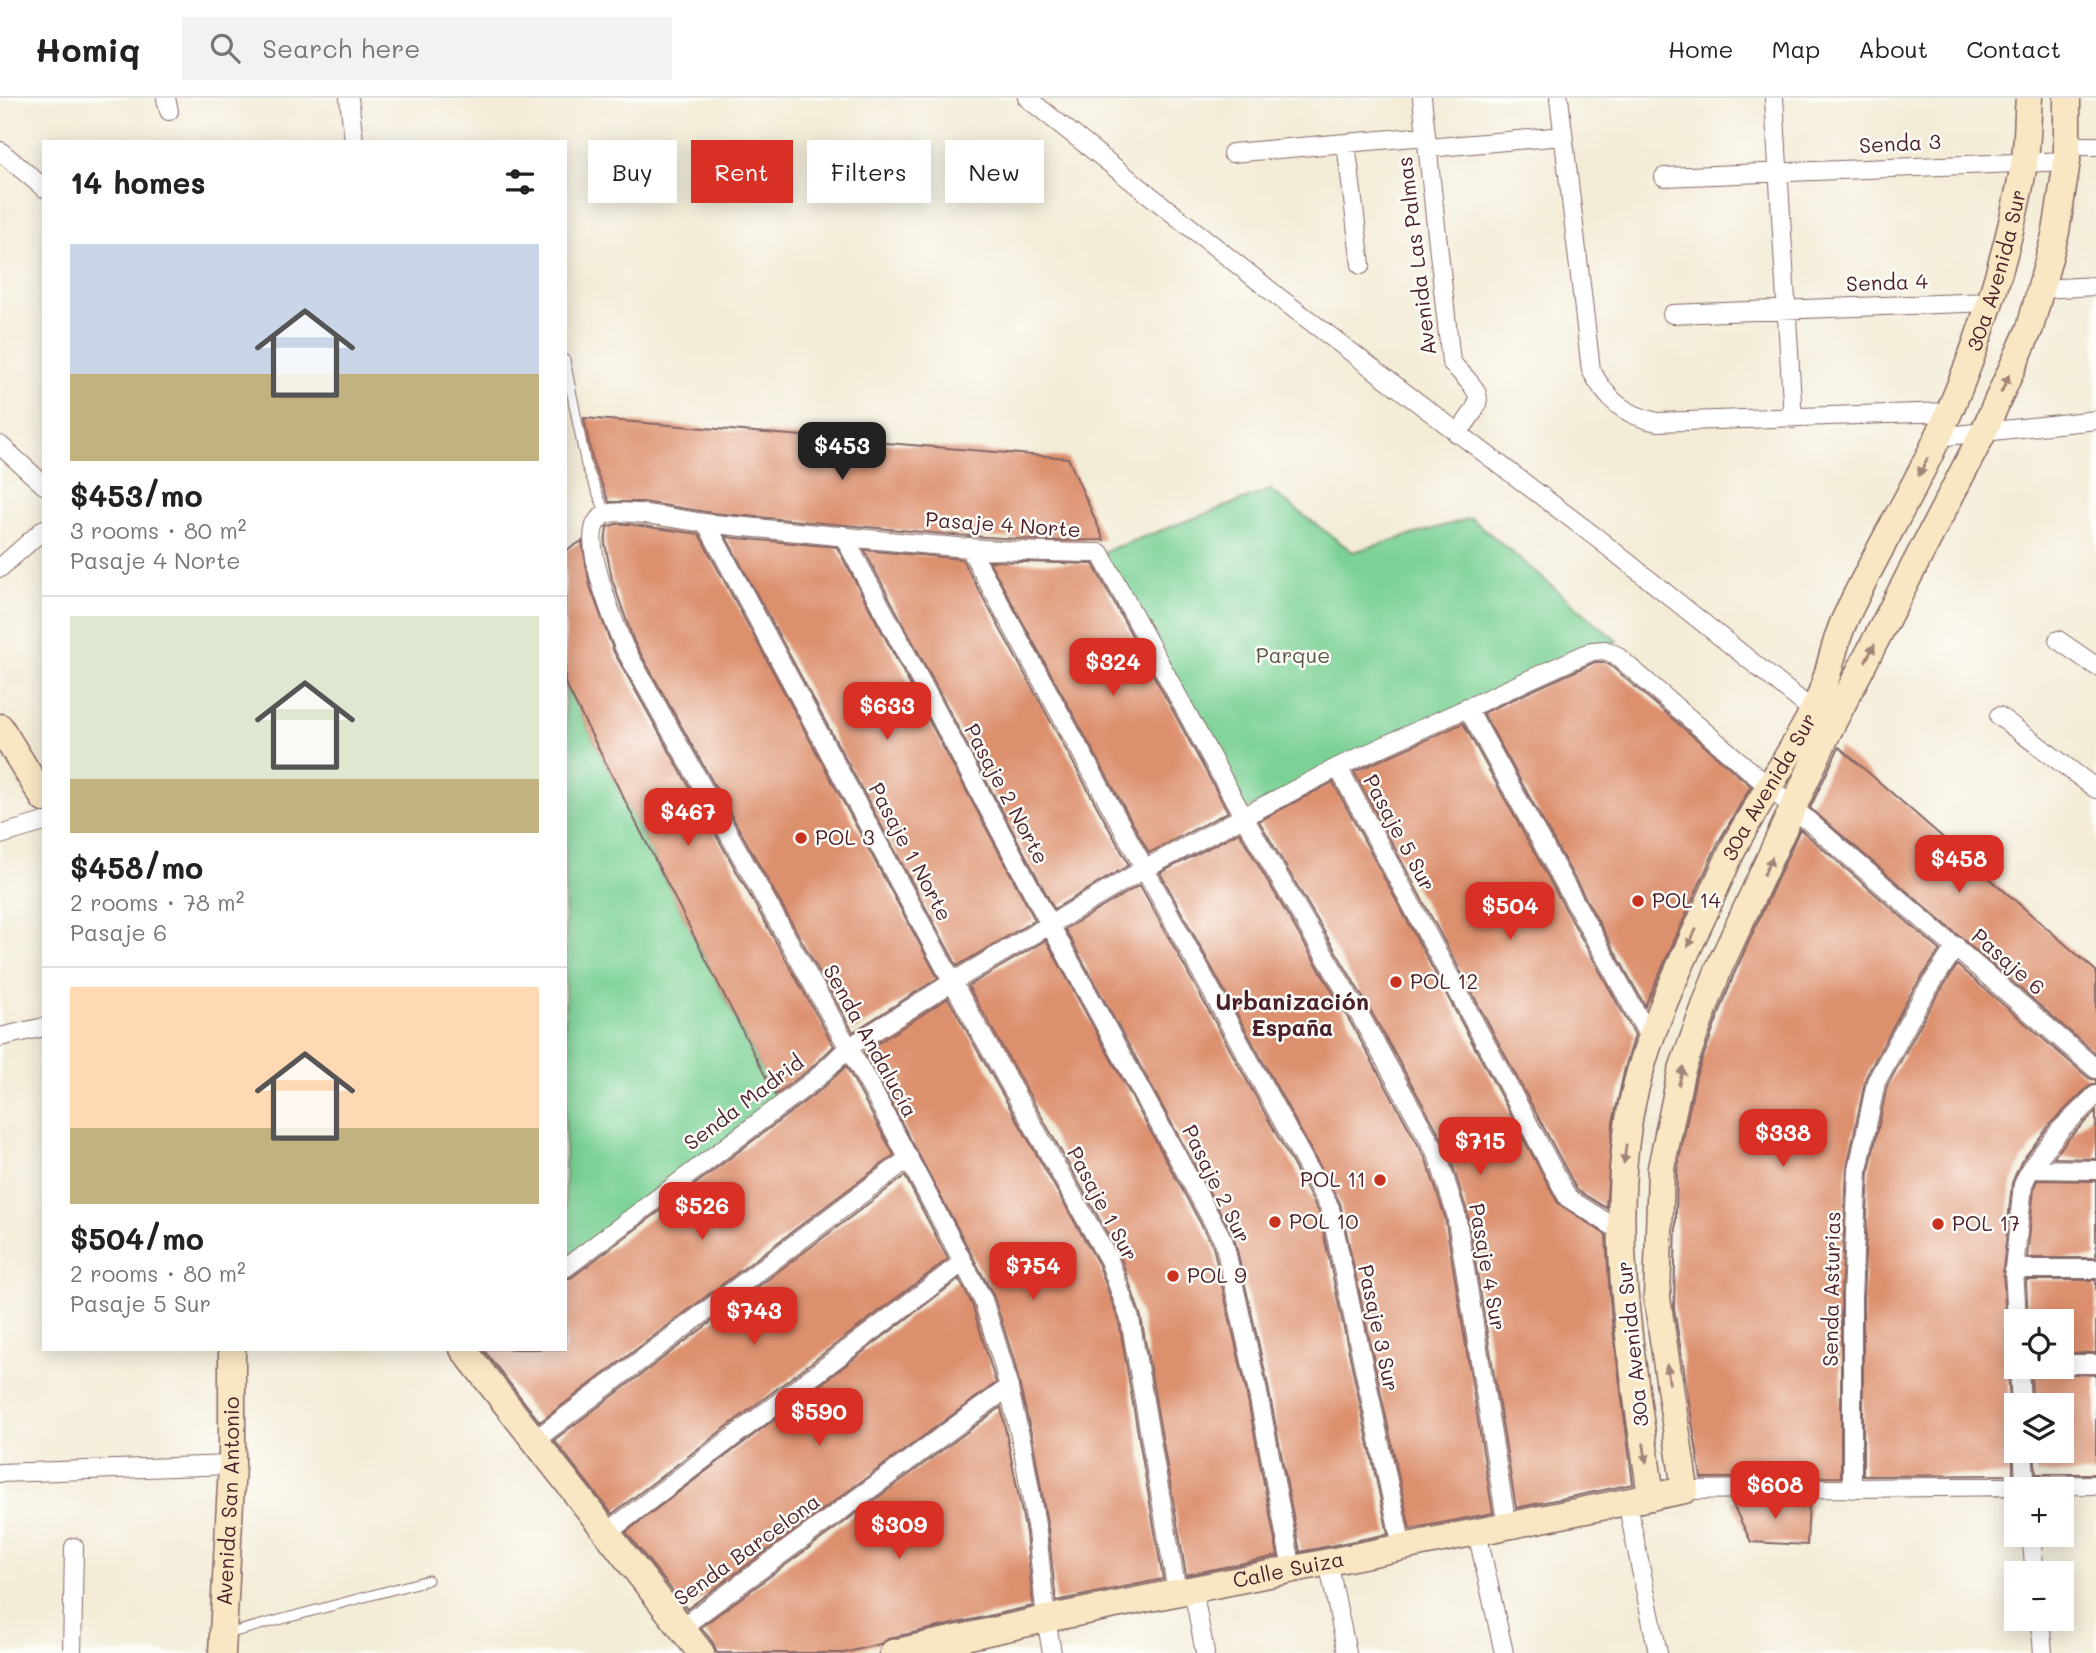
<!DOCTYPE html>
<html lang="en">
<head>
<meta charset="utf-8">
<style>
	:root { --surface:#fff; --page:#f2f2f2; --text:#222; --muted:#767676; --line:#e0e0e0; --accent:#d93025 }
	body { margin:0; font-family:Mali,sans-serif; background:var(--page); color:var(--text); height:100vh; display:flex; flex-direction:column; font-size:26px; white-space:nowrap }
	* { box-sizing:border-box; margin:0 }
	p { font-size:23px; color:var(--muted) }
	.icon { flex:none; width:38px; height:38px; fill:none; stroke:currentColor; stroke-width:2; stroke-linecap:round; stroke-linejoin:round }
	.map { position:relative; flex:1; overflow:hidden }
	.sheet { position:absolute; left:42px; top:42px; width:525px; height:1211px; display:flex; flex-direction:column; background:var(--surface); border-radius:0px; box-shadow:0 4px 18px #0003 }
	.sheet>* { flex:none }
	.hud { position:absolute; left:588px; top:42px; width:665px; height:63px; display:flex; gap:14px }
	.fabs { position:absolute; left:2004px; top:1211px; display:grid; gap:14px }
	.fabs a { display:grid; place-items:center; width:70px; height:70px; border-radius:0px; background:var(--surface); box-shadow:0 4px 18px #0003; font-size:35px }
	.price { position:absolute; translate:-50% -60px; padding:0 16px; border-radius:14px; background:var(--accent); color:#fff; font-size:23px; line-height:46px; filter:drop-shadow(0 2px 4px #0008) }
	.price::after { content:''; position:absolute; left:50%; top:42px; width:21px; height:16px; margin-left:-10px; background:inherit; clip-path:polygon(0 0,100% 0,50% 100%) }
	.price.on { background:#222; color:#fff }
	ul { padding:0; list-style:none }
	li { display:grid; align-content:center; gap:14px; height:371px; padding:0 28px }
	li+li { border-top:2px solid var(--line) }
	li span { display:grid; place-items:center; height:217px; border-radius:0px; color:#555 }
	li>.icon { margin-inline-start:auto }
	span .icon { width:126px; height:126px; fill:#fffc; stroke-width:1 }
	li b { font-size:30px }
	h2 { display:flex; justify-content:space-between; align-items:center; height:84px; padding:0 28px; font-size:30px }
	.tag { padding:0 24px; border-radius:0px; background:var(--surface); box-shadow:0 4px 18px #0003; font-size:24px; line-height:63px }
	.tag.on { background:var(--accent); color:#fff }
	header { display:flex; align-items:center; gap:42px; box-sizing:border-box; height:98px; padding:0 35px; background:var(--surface); border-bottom:2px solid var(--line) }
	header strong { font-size:33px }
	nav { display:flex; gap:38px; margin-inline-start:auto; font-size:24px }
	.search { width:490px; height:63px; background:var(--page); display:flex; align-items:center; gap:18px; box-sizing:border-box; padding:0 24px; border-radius:0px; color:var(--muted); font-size:26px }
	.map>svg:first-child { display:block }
</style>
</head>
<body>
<header>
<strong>Homiq</strong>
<div class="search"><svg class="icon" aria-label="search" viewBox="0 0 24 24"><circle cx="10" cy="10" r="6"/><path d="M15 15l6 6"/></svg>Search here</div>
<nav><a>Home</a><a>Map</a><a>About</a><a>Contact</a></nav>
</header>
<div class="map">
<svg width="2096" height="1555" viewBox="0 0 2096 1555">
	<rect width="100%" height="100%" fill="#fdfcf7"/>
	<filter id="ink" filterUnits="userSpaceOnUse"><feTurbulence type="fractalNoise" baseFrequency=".0143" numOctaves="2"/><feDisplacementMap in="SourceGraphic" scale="14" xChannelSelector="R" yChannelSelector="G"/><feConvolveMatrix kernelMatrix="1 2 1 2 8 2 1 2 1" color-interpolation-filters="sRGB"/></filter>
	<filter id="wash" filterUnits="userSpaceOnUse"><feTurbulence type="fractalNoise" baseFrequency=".00686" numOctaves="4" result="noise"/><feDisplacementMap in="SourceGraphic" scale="28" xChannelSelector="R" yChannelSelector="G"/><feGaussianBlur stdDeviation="1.57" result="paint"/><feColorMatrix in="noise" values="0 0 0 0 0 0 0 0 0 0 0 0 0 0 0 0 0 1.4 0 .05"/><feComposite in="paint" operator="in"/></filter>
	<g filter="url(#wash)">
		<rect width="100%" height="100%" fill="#f3ecd7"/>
		<!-- green -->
		<path fill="#7cd296" stroke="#637860" stroke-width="2" d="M1270 392 1353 454 1471 420 1617 543 1241 714 1100 455Z
			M565 585 780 1007 565 1170Z"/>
		<g id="blocks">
			<!-- building -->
			<path fill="#dd906e" d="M584 320 1068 360 1104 442 1052 443 955 437 713 415 643 404H609L593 365Z
				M627 426 699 436 938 880 853 934 634 544 612 481 605 446 607 429 616 426Z
				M726 439 837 449 1035 822 957 868Z
				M582 443 590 488 614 554 834 948 810 971 775 997 565 585V453Z
				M864 452 962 461 1129 767 1054 811Z
				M989 463 1093 466 1228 714 1149 755Z
				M1595 564H1603L1610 567 1751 688 1718 745 1645 908 1483 615Z
				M1463 625 1635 937 1625 970 1613 1025 1606 1110 1577 1092 1354 674Z
				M1839 649 2096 873V956L1810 710Z
				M1333 684 1558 1105 1606 1137 1611 1216 1633 1386 1516 1410 1467 1114 1448 1052 1372 915 1259 723Z
				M1800 731 1940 852 1910 897 1866 979 1847 1070 1841 1197V1379L1701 1380 1674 1210 1677 1072 1696 978 1734 876Z
				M1239 734 1352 927 1426 1061 1445 1119 1493 1415 1410 1431 1340 1105 1160 775Z
				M1140 787 1319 1114 1388 1436 1300 1454 1267 1283 1234 1139 1065 831Z
				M1046 842 1213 1148 1245 1287 1278 1458 1186 1477 1141 1219 1120 1158 968 888Z
				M1957 867 2089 980 2096 982V986L2088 989 2051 1025 2021 1064 2012 1085 2003 1172 2006 1224 2009 1230 2010 1262 2008 1270 2010 1308 2013 1315V1377L1863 1378V1198L1869 1073 1887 988 1930 909Z
				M948 900 1099 1167 1119 1224 1163 1481 1056 1503 1048 1431 1033 1344 1014 1263 994 1199 864 954Z
				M846 968 894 1057 540 1324 483 1251H565V1181L572 1179 824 989Z
				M2096 1013V1061L2053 1060 2069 1040Z
				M905 1078 948 1161 612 1416 554 1342Z
				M2037 1082 2096 1083V1160H2027L2034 1090Z
				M959 1181 972 1206 996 1285 687 1511 626 1434Z
				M2026 1182H2096V1255H2062V1223H2028Z
				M2031 1274 2096 1277V1376H2036L2034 1353H2062V1307H2032Z
				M1001 1309 1026 1435 1033 1508 890 1540 880 1546 844 1555H717L713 1545 701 1529Z
				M1809 1402 1807 1447 1751 1444 1731 1403Z"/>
		</g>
	</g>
	<g filter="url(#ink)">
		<use href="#blocks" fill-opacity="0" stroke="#856767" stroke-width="2"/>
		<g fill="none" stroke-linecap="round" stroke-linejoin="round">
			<!-- lane casing -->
			<g stroke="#856767" stroke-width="11">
				<path id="lane" d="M565 262 586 367 606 416
					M227 1536 428 1482"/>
			</g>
			<!-- street casing -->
			<g stroke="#856767" stroke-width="20">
				<path id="street" d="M166 0 169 13
					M349 0 354 44
					M1027 0 1281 201 1597 440 1822 620
					M1422 0 1451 264C1483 299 1488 297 1457 336
					M1559 0 1591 272C1607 302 1624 317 1657 324L1948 314
					M1774 0 1793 321
					M1346 45 1361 167
					M2067 48H2096
					M1428 50 1563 38
					M0 53 44 90
					M1232 55 1426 38
					M1664 79 2067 63
					M2042 191 2096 188
					M1672 216 1990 204
					M1938 339 2096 322
					M0 347 44 387
					M706 425 964 905 1109 1162 1130 1221 1177 1494
					M843 437 1054 834 1224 1144 1256 1285 1292 1471
					M969 449 1330 1110 1402 1449
					M0 470 44 431
					M2058 542 2096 568
					M1467 609 1651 942
					M1999 618 2096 691
					M1338 669 1568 1100 1622 1134
					M0 737 44 724
					M0 939 44 929
					M2030 1071 2096 1072
					M565 1170 817 980 848 950 954 883 1146 770 1338 669 1592 553 1605 552 1616 557 2096 971
					M2014 1171H2096
					M2017 1223 2014 1171 2023 1087 2030 1071 2060 1032 2096 997
					M2062 1266H2096
					M2019 1269 2021 1307
					M535 1342 909 1060
					M2023 1353 2026 1391
					M0 1375 232 1367
					M1852 1391V1198L1858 1072 1876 984 1920 903 1956 848
					M1685 1392 2096 1387
					M1627 1404 1658 1555
					M608 1434 963 1164
					M1477 1434 1504 1555
					M2031 1437 2035 1475
					M1328 1464 1347 1555
					M1193 1491 1205 1555
					M2040 1521 2043 1555
					M682 1529 1009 1289
					M72 1555 74 1449
					M1052 1555 1046 1521 1037 1433 1022 1346 1003 1266 983 1202 875 997 624 549C615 526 580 442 598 422 601 420 603 417 606 416 624 409 690 424 712 426 841 437 970 455 1100 455L1243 718 1362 921 1437 1056 1456 1116 1507 1428"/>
			</g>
			<!-- secondary casing -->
			<g stroke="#856767" stroke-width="29">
				<g id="secondary">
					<path d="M0 629 44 701"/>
					<path d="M463 1251 701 1555"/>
					<path id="s1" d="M1651 1399C1635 1277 1609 1151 1628 1028 1639 955 1672 884 1703 818 1714 793 1725 767 1737 743 1762 697 1793 654 1816 607 1829 581 1832 550 1844 523 1873 459 1910 400 1939 337 1978 251 2007 160 2024 67 2028 45 2027 22 2029 0"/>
					<path id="s2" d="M222 1555 232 1367V1251"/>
					<path id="s3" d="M893 1555 1046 1521 1685 1392 1657 1200 1661 1070 1681 974 1719 870 1828 634 1983 335 2030 230 2056 134 2067 63V0"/>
				</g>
			</g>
			<!-- lane -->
			<use href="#lane" stroke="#fff" stroke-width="9"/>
			<!-- street -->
			<use href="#street" stroke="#fff" stroke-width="18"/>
			<!-- secondary -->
			<use href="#secondary" stroke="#f9e7c3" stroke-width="26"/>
		</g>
		<!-- one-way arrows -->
		<defs><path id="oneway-solid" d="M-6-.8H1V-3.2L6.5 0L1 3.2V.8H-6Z" transform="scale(1.75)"/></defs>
		<g fill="#a28377">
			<use href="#oneway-solid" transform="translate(2005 286) rotate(-66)"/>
			<use href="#oneway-solid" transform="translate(1923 369) rotate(117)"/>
			<use href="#oneway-solid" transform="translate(1870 555) rotate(-62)"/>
			<use href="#oneway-solid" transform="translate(1768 768) rotate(-65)"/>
			<use href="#oneway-solid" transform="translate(1692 840) rotate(115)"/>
			<use href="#oneway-solid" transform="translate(1681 978) rotate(-75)"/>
			<use href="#oneway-solid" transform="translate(1625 1056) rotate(97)"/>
			<use href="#oneway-solid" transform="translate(1668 1276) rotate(-98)"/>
			<use href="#oneway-solid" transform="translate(1645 1355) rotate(82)"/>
		</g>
	</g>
	<!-- markers -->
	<g fill="#c8321e" stroke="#fdfcf7" stroke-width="2.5">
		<circle cx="801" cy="740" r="7"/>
		<circle cx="1638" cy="803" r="7"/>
		<circle cx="1396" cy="884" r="7"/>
		<circle cx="1380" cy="1082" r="7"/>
		<circle cx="1275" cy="1124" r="7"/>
		<circle cx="1938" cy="1126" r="7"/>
		<circle cx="1173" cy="1178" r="7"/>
	</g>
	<g text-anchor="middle" stroke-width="5" stroke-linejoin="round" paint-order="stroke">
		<!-- street labels -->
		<g font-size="21" fill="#4a1f2b" stroke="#fdfcf7">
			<text transform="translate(1900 46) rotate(-3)" y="7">Senda 3</text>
			<text transform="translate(1417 158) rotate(-97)" y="7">Avenida Las Palmas</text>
			<text dy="7" stroke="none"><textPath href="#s1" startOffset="1309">30a Avenida Sur</textPath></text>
			<text transform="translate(1887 185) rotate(-2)" y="7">Senda 4</text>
			<text transform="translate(1003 427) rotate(4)" y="7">Pasaje 4 Norte</text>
			<text dy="7" stroke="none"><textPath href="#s1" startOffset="742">30a Avenida Sur</textPath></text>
			<text transform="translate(1006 696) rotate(62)" y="7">Pasaje 2 Norte</text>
			<text transform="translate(1399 735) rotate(62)" y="7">Pasaje 5 Sur</text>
			<text transform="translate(910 754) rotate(62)" y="7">Pasaje 1 Norte</text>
			<text transform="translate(2008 864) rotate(41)" y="7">Pasaje 6</text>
			<text transform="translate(870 943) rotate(61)" y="7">Senda Andalucía</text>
			<text transform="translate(744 1005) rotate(-37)" y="7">Senda Madrid</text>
			<text transform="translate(1216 1086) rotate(64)" y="7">Pasaje 2 Sur</text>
			<text transform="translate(1102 1106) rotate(62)" y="7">Pasaje 1 Sur</text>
			<text transform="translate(1487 1169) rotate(80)" y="7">Pasaje 4 Sur</text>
			<text transform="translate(1832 1191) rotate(-89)" y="7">Senda Asturias</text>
			<text transform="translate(1378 1230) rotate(78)" y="7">Pasaje 3 Sur</text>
			<text transform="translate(1633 1246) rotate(-96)" y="7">30a Avenida Sur</text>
			<text dy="7" stroke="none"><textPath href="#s2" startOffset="152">Avenida San Antonio</textPath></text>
			<text transform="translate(747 1452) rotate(-36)" y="7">Senda Barcelona</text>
			<text dy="7" stroke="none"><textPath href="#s3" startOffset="404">Calle Suiza</textPath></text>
		</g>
		<!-- park labels -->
		<g font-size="21" fill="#59554b" stroke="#fdfcf7">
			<text x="1293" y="565">Parque</text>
		</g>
		<!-- poi labels -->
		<g font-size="21" fill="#4a1f2b" stroke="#fdfcf7" text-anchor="start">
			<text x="815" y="747">POL 3</text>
			<text x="1652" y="810">POL 14</text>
			<text x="1410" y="891">POL 12</text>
			<text x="1366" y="1089" text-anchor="end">POL 11</text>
			<text x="1289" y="1131">POL 10</text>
			<text x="1952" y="1133">POL 17</text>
			<text x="1187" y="1185">POL 9</text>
		</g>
		<!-- neighbourhood labels -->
		<g font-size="23" font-weight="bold" fill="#4a1f2b" stroke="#fdfcf7">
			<text x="1292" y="912">Urbanización<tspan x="1292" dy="26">España</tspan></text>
		</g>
	</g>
</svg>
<div class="fabs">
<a><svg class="icon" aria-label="locate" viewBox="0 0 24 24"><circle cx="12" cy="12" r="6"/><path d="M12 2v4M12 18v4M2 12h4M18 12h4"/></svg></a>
<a><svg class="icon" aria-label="layers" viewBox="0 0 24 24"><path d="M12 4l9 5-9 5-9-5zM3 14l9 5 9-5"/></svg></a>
<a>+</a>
<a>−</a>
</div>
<b class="price on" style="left:842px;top:384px">$453</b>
<b class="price" style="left:1113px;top:600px">$324</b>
<b class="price" style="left:887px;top:644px">$633</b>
<b class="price" style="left:688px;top:750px">$467</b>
<b class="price" style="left:1959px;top:797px">$458</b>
<b class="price" style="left:1510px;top:844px">$504</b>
<b class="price" style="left:1783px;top:1071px">$338</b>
<b class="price" style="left:1480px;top:1079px">$715</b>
<b class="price" style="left:702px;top:1144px">$526</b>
<b class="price" style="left:1033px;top:1204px">$754</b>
<b class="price" style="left:754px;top:1249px">$743</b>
<b class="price" style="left:819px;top:1350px">$590</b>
<b class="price" style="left:1775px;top:1423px">$608</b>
<b class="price" style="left:899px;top:1463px">$309</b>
<div class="hud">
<a class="tag">Buy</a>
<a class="tag on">Rent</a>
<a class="tag">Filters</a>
<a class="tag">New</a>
</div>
<section class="sheet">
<h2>14 homes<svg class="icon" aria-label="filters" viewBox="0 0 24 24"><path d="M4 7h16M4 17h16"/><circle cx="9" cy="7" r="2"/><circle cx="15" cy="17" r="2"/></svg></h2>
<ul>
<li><span style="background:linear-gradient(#c9d6e8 60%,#c2b280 0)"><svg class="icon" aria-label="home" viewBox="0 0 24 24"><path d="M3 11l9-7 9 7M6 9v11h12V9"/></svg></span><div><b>$453/mo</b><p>3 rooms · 80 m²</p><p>Pasaje 4 Norte</p></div></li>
<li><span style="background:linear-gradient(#dfe7d0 75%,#c2b280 0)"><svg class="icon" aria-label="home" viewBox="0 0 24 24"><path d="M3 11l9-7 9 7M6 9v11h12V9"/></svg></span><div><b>$458/mo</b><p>2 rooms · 78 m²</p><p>Pasaje 6</p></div></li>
<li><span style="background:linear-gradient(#ffd9b3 65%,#c2b280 0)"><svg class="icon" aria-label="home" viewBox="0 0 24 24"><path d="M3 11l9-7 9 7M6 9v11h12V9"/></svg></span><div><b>$504/mo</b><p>2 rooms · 80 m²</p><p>Pasaje 5 Sur</p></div></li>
</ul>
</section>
</div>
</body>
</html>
